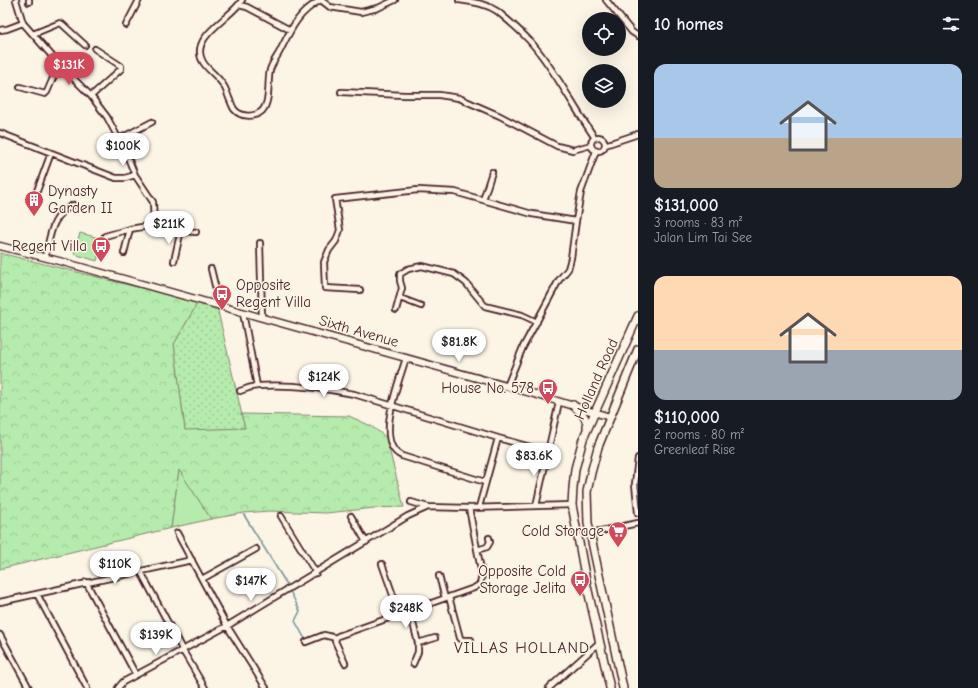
<!DOCTYPE html>
<html lang="en">
<head>
<meta charset="utf-8">
<style>
	:root { --surface:#171b24; --page:#242831; --text:#f1f3f6; --muted:#9ea1a6; --accent:#d1495b }
	body { margin:0; font-family:"Comic Neue",sans-serif; background:var(--page); color:var(--text); height:100vh; display:flex; flex-direction:column; font-size:15px; white-space:nowrap }
	* { box-sizing:border-box; margin:0 }
	p { font-size:13px; color:var(--muted) }
	.icon { flex:none; width:22px; height:22px; fill:none; stroke:currentColor; stroke-width:2; stroke-linecap:round; stroke-linejoin:round }
	.map { position:relative; flex:1; overflow:hidden }
	.drawer { display:flex; flex-direction:column; background:var(--surface); width:340px }
	.drawer>* { flex:none }
	.tools { position:absolute; left:582px; top:12px; display:grid; gap:8px }
	.tools a { display:grid; place-items:center; width:44px; height:44px; border-radius:50%; background:var(--surface); box-shadow:0 4px 16px #0002; font-size:20px }
	.price { position:absolute; translate:-50% -34px; padding:0 9px; border-radius:14px; background:#fff; color:#222; font-size:13px; line-height:26px; filter:drop-shadow(0 1px 2px #0008) }
	.price::after { content:''; position:absolute; left:50%; top:24px; width:12px; height:9px; margin-left:-6px; background:inherit; clip-path:polygon(0 0,100% 0,50% 100%) }
	.price.on { background:var(--accent); color:#fff }
	ul { padding:0; list-style:none }
	li { display:grid; align-content:center; gap:8px; height:212px; padding:0 16px }
	li span { display:grid; place-items:center; height:124px; border-radius:12px; color:#555 }
	li>.icon { margin-inline-start:auto }
	span .icon { width:72px; height:72px; fill:#fffc; stroke-width:1 }
	li b { font-size:17px }
	h2 { display:flex; justify-content:space-between; align-items:center; height:48px; padding:0 16px; font-size:17px }
	main { display:flex; flex:1; min-height:0 }
	.map>svg:first-child { display:block }
</style>
</head>
<body>
<main>
<div class="map">
<svg width="638" height="688" viewBox="0 0 638 688">
	<defs>
		<pattern id="grass-dots" width="8" height="8" patternUnits="userSpaceOnUse"><rect width="8" height="8" fill="#b5ebad"/><path d="M2 2h.1M6 6h.1" fill="none" stroke="#9dc995" stroke-width="1.8" stroke-linecap="round"/></pattern>
		<pattern id="forest-crowns" width="20" height="18" patternUnits="userSpaceOnUse"><rect width="20" height="18" fill="#b5ebad"/><path d="M2 6a3 3 0 1 1 6 0M12 15a3 3 0 1 1 6 0" fill="none" stroke="#9dc995"/></pattern>
	</defs>
	<rect width="100%" height="100%" fill="#fcf5e5"/>
	<filter id="ink" filterUnits="userSpaceOnUse"><feTurbulence type="fractalNoise" baseFrequency=".025" numOctaves="2"/><feDisplacementMap in="SourceGraphic" scale="8" xChannelSelector="R" yChannelSelector="G"/><feConvolveMatrix kernelMatrix="1 2 1 2 8 2 1 2 1" color-interpolation-filters="sRGB"/></filter>
	<g filter="url(#ink)">
		<!-- grass -->
		<path fill="url(#grass-dots)" stroke="#80856c" d="M198 302 217 307 245 428 185 431 174 344Z"/>
		<!-- forest -->
		<path fill="url(#forest-crowns)" stroke="#80856c" d="M0 253 198 302 174 344 185 430 245 428 241 414 349 416 371 426 386 437 404 507 375 508 326 513 269 511 244 513 211 519 179 471 171 528 0 569Z"/>
		<!-- park -->
		<path fill="#b5ebad" stroke="#80856c" d="M80 233 103 239 97 261 74 254Z
			M179 470 211 519 171 528Z"/>
		<g fill="none" stroke-linecap="round" stroke-linejoin="round">
			<!-- stream -->
			<path stroke="#708f9b" stroke-width="1.5" d="M244 515 286 583 300 611 295 621 305 639"/>
			<!-- street casing -->
			<g stroke="#4a1f2b" stroke-width="8">
				<path id="street" d="M16 0 23 23 59 64 91 96 107 117 126 153 135 175 153 202 154 225
					M29 0V2
					M242 0C232 18 188 37 203 62 207 69 216 75 221 82 225 86 227 92 229 98 231 102 232 106 234 109 240 117 254 118 262 111 271 101 267 82 270 70 272 63 277 57 280 51 291 29 298 12 321 0
					M321 0 330 7 361 12 378 8 395 0
					M459 0C472 2 485 3 497 11 510 22 524 33 535 47 558 75 574 108 595 138
					M606 0 632 32 638 36
					M239 5 247 7 290 30
					M126 25 139 0
					M0 30 7 29 23 23
					M33 34 60 23 62 24 85 45
					M20 87 45 94 47 92 59 64
					M341 92 404 95H439L459 98 500 116 557 146 573 150 591 145
					M91 96 121 69V66L95 49
					M0 133 116 178H125L135 175
					M591 144a7 7 0 1 1 14 0a7 7 0 1 1-14 0Z
					M119 139 152 122
					M605 145 638 134
					M37 191 51 153
					M483 200 492 172
					M105 236 130 229 154 225 184 231 196 232
					M260 243 262 317
					M124 253 130 229
					M45 257C51 235 50 217 73 205
					M174 261 181 230
					M211 269 220 306
					M360 290 325 288 324 262 329 250 336 241 340 230 335 199 418 190 455 192 532 214 576 221
					M400 298 421 306
					M396 310 402 288 400 281V274L408 269 422 266 454 274 466 283 485 306 522 315 537 322
					M243 313 257 386
					M406 358C400 379 373 444 402 456L485 482
					M507 386 523 347 559 280 568 269 571 258 576 221 581 192 596 151
					M240 391C246 389 252 386 258 386 289 384 323 388 354 394L498 438 548 452
					M638 458 635 484 638 513
					M411 502 428 507 469 508 572 505
					M536 506 559 402
					M479 507 498 438
					M281 516 316 573
					M351 516 366 542
					M177 533 227 626 266 688
					M590 535 596 532 638 523
					M477 550 487 547 490 542 489 538
					M382 564 400 615
					M141 572 183 651 205 688
					M439 576 445 598
					M202 579 256 549
					M86 582 136 675
					M37 594 87 688
					M449 597 460 638 462 640H471
					M0 602 192 560
					M410 611 418 643V652L413 664
					M0 635 29 688
					M336 638 338 636 474 588 480 584 482 575 469 508
					M336 638 335 641 345 663
					M306 642 324 635 336 638
					M418 643 435 638
					M118 688 123 682 227 626 408 516 428 507
					M549 688 600 642"/>
			</g>
			<!-- secondary casing -->
			<g stroke="#4a1f2b" stroke-width="9">
				<path id="secondary" d="M0 246 63 262 531 393 610 417"/>
			</g>
			<!-- primary casing -->
			<g stroke="#4a1f2b" stroke-width="10">
				<path id="primary" d="M573 405C581 413 588 417 587 429
					M610 688 587 586 572 505 573 488 575 469 583 439 638 316
					M623 688 588 523 587 492 591 473 598 447 638 349"/>
			</g>
			<!-- street -->
			<use href="#street" stroke="#fcf5e5" stroke-width="4.5"/>
			<!-- secondary -->
			<use href="#secondary" stroke="#fcf5e5" stroke-width="6"/>
			<!-- primary -->
			<use href="#primary" stroke="#fcf5e5" stroke-width="7"/>
		</g>
	</g>
	<!-- icons -->
	<defs>
		<g id="building-pin" transform="scale(1)"><path d="M0 17L-7.5 6A9.5 9.5 0 1 1 7.5 6Z" fill="#d1495b" stroke="#fcf5e5"/><path d="M-4-6H4V6H1V3H-1V6H-4ZM-2.5-4.3h1.7v1.8h-1.7ZM.8-4.3h1.7v1.8H.8ZM-2.5-1h1.7V.8h-1.7ZM.8-1h1.7V.8H.8Z" fill="#fff"/></g>
		<g id="bus-pin" transform="scale(1)"><path d="M0 17L-7.5 6A9.5 9.5 0 1 1 7.5 6Z" fill="#d1495b" stroke="#fcf5e5"/><path d="M-5-6H5V4H4V6H2V4H-2V6H-4V4H-5ZM-3.5-4V0h7V-4ZM-3.5 1.2v1.5H-2V1.2ZM2 1.2v1.5H3.5V1.2Z" fill="#fff"/></g>
		<g id="supermarket-pin" transform="scale(1)"><path d="M0 17L-7.5 6A9.5 9.5 0 1 1 7.5 6Z" fill="#d1495b" stroke="#fcf5e5"/><path d="M-6-5.5h2.5l.6 2H6L4.5 2H-2.5L-4.4-4H-6ZM-1.5 3.2a1.3 1.3 0 1 0 .1 0ZM3 3.2a1.3 1.3 0 1 0 .1 0Z" fill="#fff"/></g>
	</defs>
	<g fill-rule="evenodd">
		<use href="#building-pin" x="34" y="200"/>
		<use href="#bus-pin" x="101" y="246"/>
		<use href="#bus-pin" x="222" y="294"/>
		<use href="#bus-pin" x="548" y="388"/>
		<use href="#supermarket-pin" x="618" y="531"/>
		<use href="#bus-pin" x="580" y="580"/>
	</g>
	<g text-anchor="middle" stroke-width="3" stroke-linejoin="round" paint-order="stroke">
		<!-- poi labels -->
		<g font-size="15" fill="#4a1f2b" stroke="#fcf5e5" text-anchor="end">
			<text x="48" y="196" text-anchor="start">Dynasty<tspan x="48" dy="17">Garden II</tspan></text>
			<text x="87" y="251">Regent Villa</text>
			<text x="236" y="290" text-anchor="start">Opposite<tspan x="236" dy="17">Regent Villa</tspan></text>
			<text x="534" y="393">House No. 578</text>
			<text x="604" y="536">Cold Storage</text>
			<text x="566" y="576">Opposite Cold<tspan x="566" dy="17">Storage Jelita</tspan></text>
		</g>
		<!-- street labels -->
		<g font-size="15" fill="#4a1f2b" stroke="#fcf5e5">
			<text transform="translate(359 331) rotate(16)" y="5">Sixth Avenue</text>
			<text transform="translate(596 379) rotate(-66)" y="5">Holland Road</text>
		</g>
		<!-- neighbourhood labels -->
		<g font-size="16" letter-spacing="1" fill="#4a1f2b" stroke="#fcf5e5">
			<text x="522" y="653">VILLAS HOLLAND</text>
		</g>
	</g>
</svg>
<div class="tools">
<a><svg class="icon" aria-label="locate" viewBox="0 0 24 24"><circle cx="12" cy="12" r="6"/><path d="M12 2v4M12 18v4M2 12h4M18 12h4"/></svg></a>
<a><svg class="icon" aria-label="layers" viewBox="0 0 24 24"><path d="M12 4l9 5-9 5-9-5zM3 14l9 5 9-5"/></svg></a>
</div>
<b class="price on" style="left:69px;top:86px">$131K</b>
<b class="price" style="left:123px;top:167px">$100K</b>
<b class="price" style="left:169px;top:245px">$211K</b>
<b class="price" style="left:459px;top:363px">$81.8K</b>
<b class="price" style="left:324px;top:398px">$124K</b>
<b class="price" style="left:534px;top:477px">$83.6K</b>
<b class="price" style="left:115px;top:585px">$110K</b>
<b class="price" style="left:251px;top:602px">$147K</b>
<b class="price" style="left:406px;top:629px">$248K</b>
<b class="price" style="left:156px;top:656px">$139K</b>
</div>
<section class="drawer">
<h2>10 homes<svg class="icon" aria-label="filters" viewBox="0 0 24 24"><path d="M4 7h16M4 17h16"/><circle cx="9" cy="7" r="2"/><circle cx="15" cy="17" r="2"/></svg></h2>
<ul>
<li><span style="background:linear-gradient(#a9c7e8 60%,#b9a48a 0)"><svg class="icon" aria-label="home" viewBox="0 0 24 24"><path d="M3 11l9-7 9 7M6 9v11h12V9"/></svg></span><div><b>$131,000</b><p>3 rooms · 83 m²</p><p>Jalan Lim Tai See</p></div></li>
<li><span style="background:linear-gradient(#ffd9b3 60%,#9aa5b1 0)"><svg class="icon" aria-label="home" viewBox="0 0 24 24"><path d="M3 11l9-7 9 7M6 9v11h12V9"/></svg></span><div><b>$110,000</b><p>2 rooms · 80 m²</p><p>Greenleaf Rise</p></div></li>
</ul>
</section>
</main>
</body>
</html>
